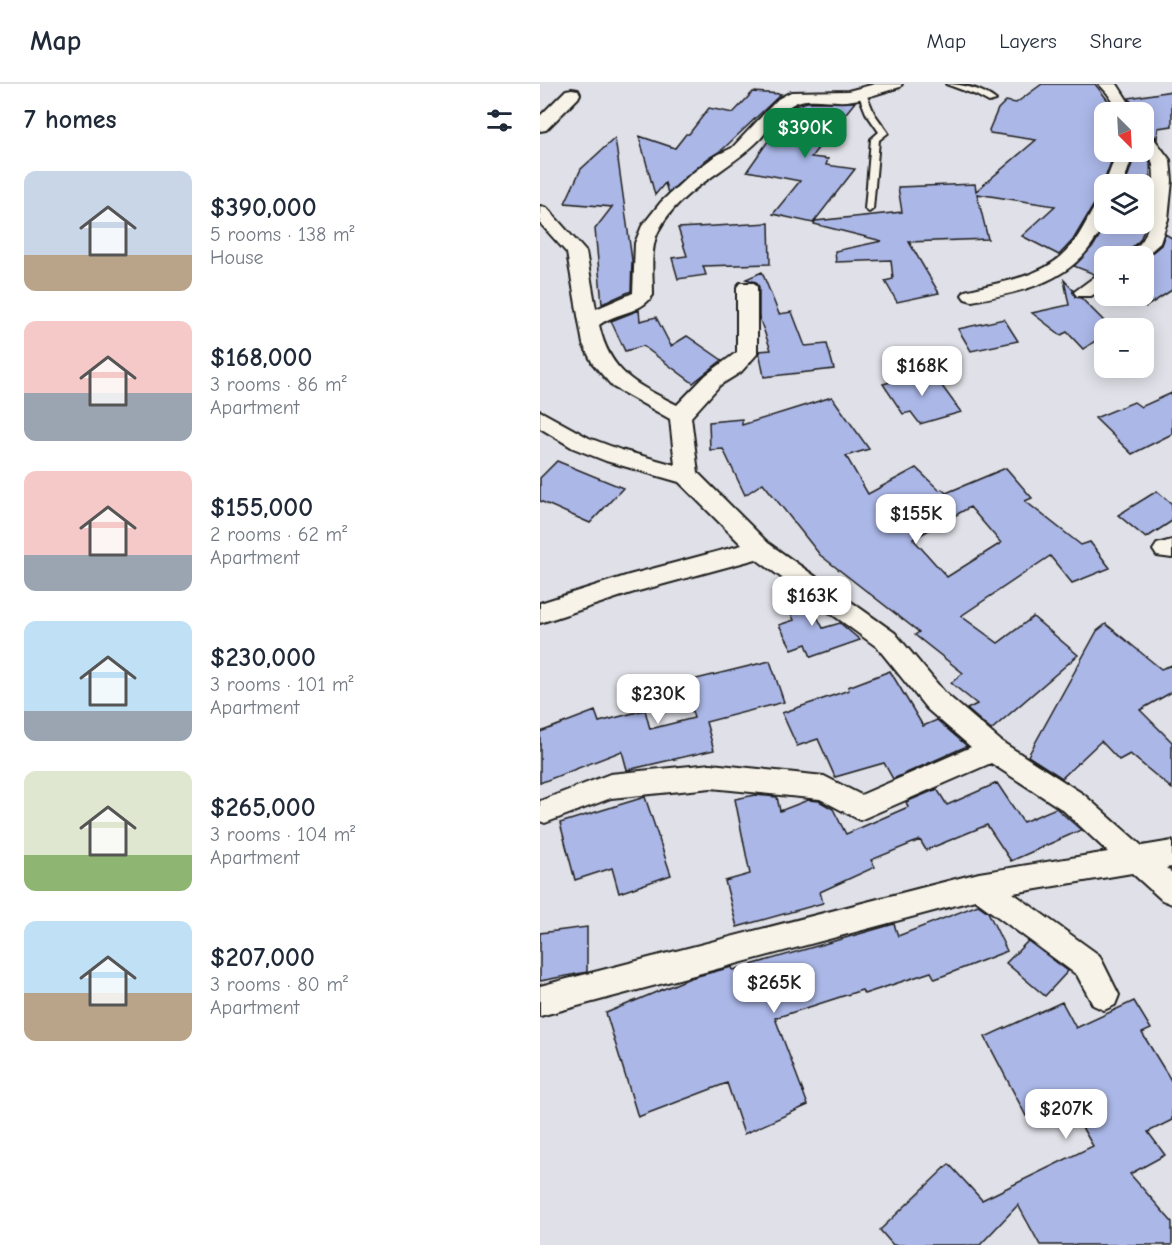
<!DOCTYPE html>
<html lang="en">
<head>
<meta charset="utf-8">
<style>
	:root { --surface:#fff; --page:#f2f2f3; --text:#1f2937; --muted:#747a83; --line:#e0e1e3; --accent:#0b8043 }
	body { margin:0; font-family:"Comic Neue",sans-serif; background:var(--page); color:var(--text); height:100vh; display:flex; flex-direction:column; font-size:22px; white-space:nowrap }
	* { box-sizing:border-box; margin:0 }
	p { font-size:20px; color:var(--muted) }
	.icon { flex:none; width:33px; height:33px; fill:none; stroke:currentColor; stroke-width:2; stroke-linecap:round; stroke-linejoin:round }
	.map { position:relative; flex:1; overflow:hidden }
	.sheet { display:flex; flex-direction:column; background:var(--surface); width:540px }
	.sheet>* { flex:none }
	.needle { width:39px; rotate:156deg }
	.tools { position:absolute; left:554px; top:18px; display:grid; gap:12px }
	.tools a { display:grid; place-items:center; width:60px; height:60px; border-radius:12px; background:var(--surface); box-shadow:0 3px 15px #0003; font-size:30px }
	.price { position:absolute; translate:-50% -51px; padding:0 14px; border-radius:12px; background:#fff; color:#222; font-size:20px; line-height:39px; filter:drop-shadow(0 2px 3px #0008) }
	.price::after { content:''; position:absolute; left:50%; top:36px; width:18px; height:14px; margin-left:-9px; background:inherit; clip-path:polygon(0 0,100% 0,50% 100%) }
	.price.current { background:var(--accent); color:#fff }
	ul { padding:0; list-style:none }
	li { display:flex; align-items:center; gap:18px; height:150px; padding:0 24px }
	li span { display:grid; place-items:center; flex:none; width:168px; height:120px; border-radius:12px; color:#555 }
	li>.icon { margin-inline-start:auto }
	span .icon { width:72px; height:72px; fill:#fffc; stroke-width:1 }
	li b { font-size:26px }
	h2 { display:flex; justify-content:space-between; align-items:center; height:72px; padding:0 24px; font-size:26px }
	header { display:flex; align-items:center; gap:36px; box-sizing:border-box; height:84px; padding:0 30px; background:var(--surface); border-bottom:2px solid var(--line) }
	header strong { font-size:28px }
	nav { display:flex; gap:33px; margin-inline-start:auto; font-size:21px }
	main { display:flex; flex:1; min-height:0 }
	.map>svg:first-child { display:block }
</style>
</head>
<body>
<header>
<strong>Map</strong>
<nav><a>Map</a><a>Layers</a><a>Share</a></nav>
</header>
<main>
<section class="sheet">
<h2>7 homes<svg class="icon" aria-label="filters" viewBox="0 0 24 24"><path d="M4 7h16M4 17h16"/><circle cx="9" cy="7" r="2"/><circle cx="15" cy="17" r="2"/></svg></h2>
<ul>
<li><span style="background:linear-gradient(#c9d6e8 70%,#b9a48a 0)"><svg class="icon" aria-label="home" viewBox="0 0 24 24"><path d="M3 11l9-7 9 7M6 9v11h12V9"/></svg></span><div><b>$390,000</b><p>5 rooms · 138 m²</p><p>House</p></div></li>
<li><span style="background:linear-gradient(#f6c9c9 60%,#9aa5b1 0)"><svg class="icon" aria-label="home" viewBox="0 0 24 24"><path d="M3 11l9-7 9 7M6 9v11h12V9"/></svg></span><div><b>$168,000</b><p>3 rooms · 86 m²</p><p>Apartment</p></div></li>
<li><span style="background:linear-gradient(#f6c9c9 70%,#9aa5b1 0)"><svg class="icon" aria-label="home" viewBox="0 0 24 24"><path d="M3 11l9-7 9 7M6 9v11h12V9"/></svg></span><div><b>$155,000</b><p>2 rooms · 62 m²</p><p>Apartment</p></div></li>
<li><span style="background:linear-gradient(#bfe0f5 75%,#9aa5b1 0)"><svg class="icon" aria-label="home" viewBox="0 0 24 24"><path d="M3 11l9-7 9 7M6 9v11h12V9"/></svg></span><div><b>$230,000</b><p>3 rooms · 101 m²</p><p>Apartment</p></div></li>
<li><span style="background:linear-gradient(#dfe7d0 70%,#8fb573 0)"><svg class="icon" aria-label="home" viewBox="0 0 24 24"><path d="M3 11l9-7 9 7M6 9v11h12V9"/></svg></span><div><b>$265,000</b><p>3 rooms · 104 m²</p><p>Apartment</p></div></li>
<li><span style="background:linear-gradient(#bfe0f5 60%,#b9a48a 0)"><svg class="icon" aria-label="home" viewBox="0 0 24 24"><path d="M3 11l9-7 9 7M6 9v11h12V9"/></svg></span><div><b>$207,000</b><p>3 rooms · 80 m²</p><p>Apartment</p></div></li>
</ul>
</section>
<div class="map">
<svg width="632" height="1161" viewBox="0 0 632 1161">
	<rect width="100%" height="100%" fill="#e0e1e8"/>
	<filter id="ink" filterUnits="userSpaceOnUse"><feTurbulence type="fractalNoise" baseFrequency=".0167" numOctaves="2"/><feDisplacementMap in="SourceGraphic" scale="12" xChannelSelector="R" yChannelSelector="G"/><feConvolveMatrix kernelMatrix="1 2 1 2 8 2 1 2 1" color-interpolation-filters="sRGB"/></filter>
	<g filter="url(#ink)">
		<!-- building -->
		<path fill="#abb7e7" stroke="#1c1c1c" stroke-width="1.5" fill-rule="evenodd" d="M502 0H555L577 28H564V68H575L563 99 564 114 556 117 533 156 519 171 482 152 515 122 437 110 448 155 369 158 399 209 357 218 345 197 353 195 351 176 296 178 295 167 342 157 274 140 275 137 362 128 358 103 435 100 436 107 496 56 450 49 449 46 458 25 466 17 476 19Z
			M632 7V42L618 44 617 55 611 47 603 45V28H597L589 14Z
			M213 8 241 10 182 66 167 75 128 109 125 99 115 111 99 52 135 64 146 50H149L169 24 193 29Z
			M267 18H315L271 73 288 75 286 81 315 85 273 139 233 130 260 97 207 87 252 23Z
			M75 54 92 176 91 207 62 220 55 145 72 123 25 119 41 85Z
			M603 64 610 78 611 105 606 141 600 156 582 172H564V187L554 190 534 182 554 161 566 140H603V100H585L596 68H603Z
			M229 139 230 180 163 182 166 191 138 195 132 174 147 172 138 144Z
			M625 150 632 154V206L606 223 585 212H603V176L621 161Z
			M222 188 239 230 252 228 265 262 287 260 294 285 224 293 219 267 231 266 219 233V203L216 198 206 195Z
			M524 196 533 206 535 213 541 214 571 244H564V251L543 265 527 248 521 251 492 229 529 221Z
			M99 226 100 237 116 233 131 262 147 252 182 276 153 299 103 262 85 267 71 237Z
			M464 235 478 257 431 267 418 245Z
			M391 287 421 328 380 340 371 328 363 330 343 300Z
			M632 309V350L592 370 555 334 594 318 601 323Z
			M292 313 329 365 306 372 328 410 376 384 399 406 402 405 406 409 466 384 492 414 485 417 541 461 550 458 570 484 532 499 510 472 421 532 458 559 493 533 538 571 451 646 427 625 437 620 411 599 423 589 375 551 379 548 280 471 223 399 205 411 183 365 170 366 169 338 202 335V341ZM430 423 461 459 407 493 373 455Z
			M17 377 83 404 50 439 0 417V394Z
			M617 407 632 420V437L606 454 578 431Z
			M251 503 269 517 283 544 300 539 320 556 271 573 266 560 252 565 239 541 254 536 240 506Z
			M566 540 621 585 632 581V608L600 626 632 658V705L590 670 579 676 561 657 522 694 488 672 557 547Z
			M230 577 244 618 166 638 174 666 87 686 82 667 0 699V648L55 627 59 638 105 626 110 645 154 634 144 598Z
			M350 587 383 642 397 636 427 662 353 695 344 679 295 693 278 655 257 662 242 629 309 606 308 603Z
			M457 699 483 738 516 724 541 746 471 777 447 741 386 766 380 756 331 776 335 783 280 808 283 819 197 843 185 797 210 790 195 715 215 711 237 713 240 727 268 716 279 717 293 725 306 750 368 723 366 718 397 705 407 721Z
			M105 713 131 791 79 809 72 784 35 796 20 739Z
			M438 821 448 828 467 867 395 895 391 888 324 910 322 906 235 934 268 1021 204 1050 187 999 98 1033 66 929 150 894 192 883 193 886 354 840 358 852Z
			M47 843V888L0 897V849Z
			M488 857 528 887 505 912 466 879Z
			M594 917 611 945 602 949 632 998V1036L608 1048 625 1071 590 1090 632 1138V1161H500L478 1121 440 1161H353L340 1146 409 1080 442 1116 553 1062 525 1014 486 1032 445 953 522 918 536 944Z"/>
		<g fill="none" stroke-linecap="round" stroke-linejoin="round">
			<!-- service casing -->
			<g stroke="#1c1c1c" stroke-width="4">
				<path id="service" d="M406 0C423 0 442 5 456 16L449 18 436 11Z
					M319 7H325L334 29 348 49 339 56 333 125 329 128 325 125 331 55 339 48 326 29 318 9Z"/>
			</g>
			<!-- minor casing -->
			<g stroke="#1c1c1c" stroke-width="4">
				<path id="minor" d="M335 0H362L360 3C343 8 324 15 307 17 292 18 275 14 261 17 245 20 231 42 221 54 191 86 142 103 120 144 109 163 113 189 113 211 100 230 76 228 59 241 70 290 96 300 137 321L166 291 197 268V203L200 199H214L217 203V270L201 288 180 301 151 333 158 389 228 459 355 549 405 609 462 658 543 710 602 762 632 757V783L626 784 632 789V820L622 816 592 789 473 809 559 871 579 911 575 921 564 926 553 921 537 891 435 816 0 932V902L439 789 568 768 523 726 451 679 320 736 280 715 171 704 71 714 5 739 0 737V717L70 690 171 680 284 692 321 711 431 663 387 625 337 563 216 475 91 509 0 539V519L89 491 202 461 139 398 66 377 33 364 0 344V327L49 354 81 366 135 381 130 335 73 303 53 280 43 260 27 169 0 139V122L7 124 46 168 56 225 93 209 95 159 102 142 121 118 150 91 175 72 192 64 238 15 251 8 308 7Z
					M559 0H577L595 28H579L568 10Z
					M32 5 38 6 40 10 38 14 6 46 0 47V32L26 6Z
					M603 47 609 48 630 76 632 97 628 135 620 159 603 174 584 172C589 165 598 163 602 157 612 144 617 92 612 77 607 62 603 68 603 47Z
					M577 68H594L583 100H565Z
					M564 116C564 124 566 133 564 140 562 147 556 154 552 160 525 200 476 209 432 217L425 215 422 211 425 207C462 197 506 194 531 162 542 149 548 132 558 118Z
					M564 189V204L551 212H537L534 208 557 191Z
					M632 456V474L617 472 613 466 617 460Z"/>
			</g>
			<!-- service -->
			<use href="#service" fill="#f7f3e8" fill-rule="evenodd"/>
			<!-- minor -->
			<use href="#minor" fill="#f7f3e8" fill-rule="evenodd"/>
		</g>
	</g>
</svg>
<div class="tools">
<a><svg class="needle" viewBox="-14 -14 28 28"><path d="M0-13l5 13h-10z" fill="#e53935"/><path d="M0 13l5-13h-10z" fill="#747a83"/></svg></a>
<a><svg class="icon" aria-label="layers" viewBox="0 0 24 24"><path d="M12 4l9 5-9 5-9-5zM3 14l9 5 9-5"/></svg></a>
<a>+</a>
<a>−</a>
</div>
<b class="price current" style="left:265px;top:75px">$390K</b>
<b class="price" style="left:382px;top:313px">$168K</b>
<b class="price" style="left:376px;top:461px">$155K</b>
<b class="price" style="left:272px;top:543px">$163K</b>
<b class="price" style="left:118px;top:641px">$230K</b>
<b class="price" style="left:234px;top:930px">$265K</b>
<b class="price" style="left:526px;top:1056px">$207K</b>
</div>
</main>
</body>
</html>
